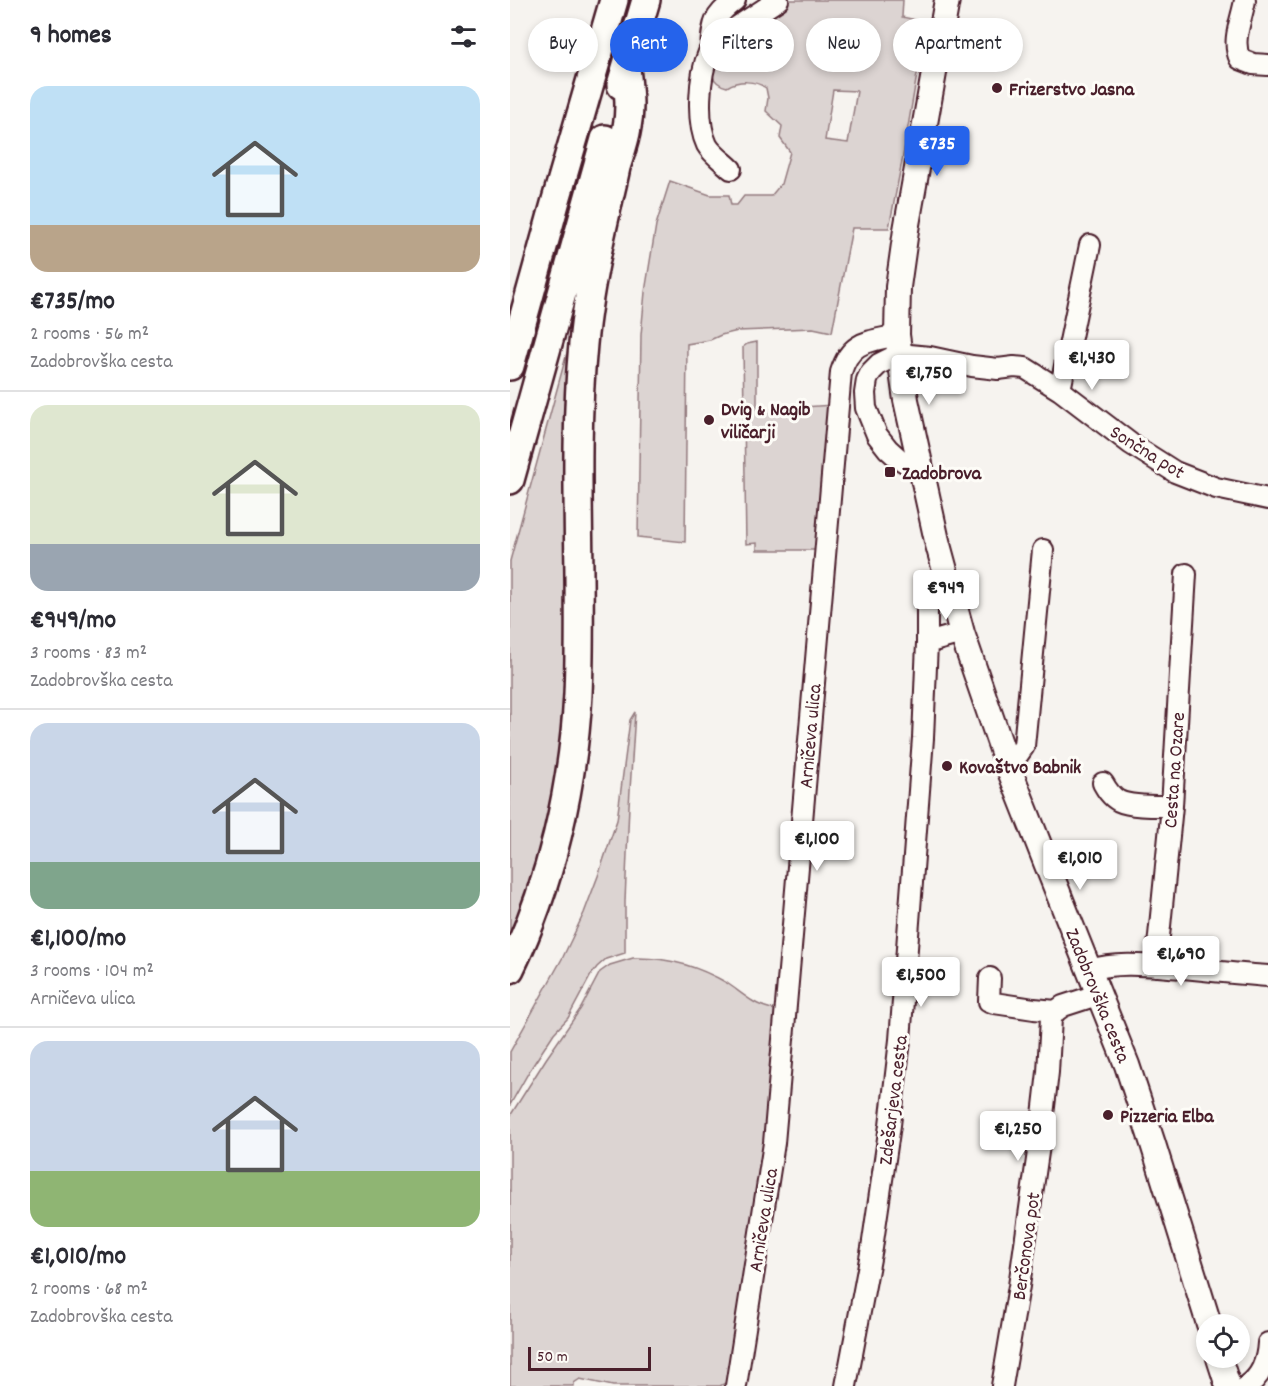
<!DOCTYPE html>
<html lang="en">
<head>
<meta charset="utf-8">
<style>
	:root { --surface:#fff; --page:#f2f2f3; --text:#2b2b33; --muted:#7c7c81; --line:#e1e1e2; --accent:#2563eb }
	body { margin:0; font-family:Dekko,sans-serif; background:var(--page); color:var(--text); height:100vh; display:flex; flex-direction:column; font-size:22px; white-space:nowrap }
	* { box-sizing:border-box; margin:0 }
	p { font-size:20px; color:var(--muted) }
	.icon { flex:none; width:33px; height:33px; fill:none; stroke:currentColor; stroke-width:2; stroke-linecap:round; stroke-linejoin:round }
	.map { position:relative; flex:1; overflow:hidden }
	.details { display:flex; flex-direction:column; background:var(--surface); width:510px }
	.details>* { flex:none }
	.guide { position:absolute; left:18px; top:18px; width:570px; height:54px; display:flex; gap:12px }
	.controls { position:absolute; left:686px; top:1314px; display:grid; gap:12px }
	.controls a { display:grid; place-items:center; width:54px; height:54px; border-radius:50%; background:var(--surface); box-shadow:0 3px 9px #0003; font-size:30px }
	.scale { position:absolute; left:18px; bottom:15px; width:123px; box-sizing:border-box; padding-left:6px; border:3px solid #4a1f2b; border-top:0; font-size:16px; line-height:21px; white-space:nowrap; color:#4a1f2b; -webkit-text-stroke:4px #fdfcf7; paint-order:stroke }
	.price { position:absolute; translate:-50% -51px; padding:0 14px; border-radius:6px; background:#fff; color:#222; font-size:20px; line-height:39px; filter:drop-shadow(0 2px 3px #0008) }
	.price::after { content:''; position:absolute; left:50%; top:36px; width:18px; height:14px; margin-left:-9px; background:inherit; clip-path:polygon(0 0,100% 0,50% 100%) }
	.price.active { background:var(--accent); color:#fff }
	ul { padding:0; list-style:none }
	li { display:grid; align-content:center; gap:12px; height:318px; padding:0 30px }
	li+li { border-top:2px solid var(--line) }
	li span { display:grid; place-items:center; height:186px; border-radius:18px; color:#555 }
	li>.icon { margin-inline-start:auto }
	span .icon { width:108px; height:108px; fill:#fffc; stroke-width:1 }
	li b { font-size:26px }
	h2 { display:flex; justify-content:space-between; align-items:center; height:72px; padding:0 30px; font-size:26px }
	.pill { padding:0 21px; border-radius:27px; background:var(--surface); box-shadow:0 3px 9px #0003; font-size:21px; line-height:54px }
	.pill.active { background:var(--accent); color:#fff }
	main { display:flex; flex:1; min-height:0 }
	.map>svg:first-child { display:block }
</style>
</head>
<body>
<main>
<section class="details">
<h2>9 homes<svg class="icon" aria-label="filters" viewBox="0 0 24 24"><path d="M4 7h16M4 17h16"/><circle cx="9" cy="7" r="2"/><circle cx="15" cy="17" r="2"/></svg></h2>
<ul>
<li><span style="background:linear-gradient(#bfe0f5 75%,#b9a48a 0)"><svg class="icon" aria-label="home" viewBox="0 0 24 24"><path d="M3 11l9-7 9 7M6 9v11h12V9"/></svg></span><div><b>€735/mo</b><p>2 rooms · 56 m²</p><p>Zadobrovška cesta</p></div></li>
<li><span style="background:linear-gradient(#dfe7d0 75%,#9aa5b1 0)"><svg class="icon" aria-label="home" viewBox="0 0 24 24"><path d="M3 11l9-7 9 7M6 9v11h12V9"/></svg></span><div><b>€949/mo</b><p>3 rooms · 83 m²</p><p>Zadobrovška cesta</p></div></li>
<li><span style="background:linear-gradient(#c9d6e8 75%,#7fa58c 0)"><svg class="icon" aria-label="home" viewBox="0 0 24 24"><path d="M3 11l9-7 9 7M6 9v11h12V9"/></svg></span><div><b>€1,100/mo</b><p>3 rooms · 104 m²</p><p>Arničeva ulica</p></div></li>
<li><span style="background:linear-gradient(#c9d6e8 70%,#8fb573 0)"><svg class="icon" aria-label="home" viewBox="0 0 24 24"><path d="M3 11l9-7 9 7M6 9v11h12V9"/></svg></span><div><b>€1,010/mo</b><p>2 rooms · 68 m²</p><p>Zadobrovška cesta</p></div></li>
</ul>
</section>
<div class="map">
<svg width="758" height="1386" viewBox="0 0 758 1386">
	<rect width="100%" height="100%" fill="#f6f3ef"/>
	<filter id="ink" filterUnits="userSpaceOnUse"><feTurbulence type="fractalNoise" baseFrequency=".0167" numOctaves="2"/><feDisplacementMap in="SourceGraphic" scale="12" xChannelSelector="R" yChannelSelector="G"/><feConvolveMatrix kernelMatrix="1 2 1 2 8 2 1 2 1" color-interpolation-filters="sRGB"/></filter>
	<g filter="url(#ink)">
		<!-- green -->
		<path fill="#dcd4d2" stroke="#937a7e" stroke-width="1.5" fill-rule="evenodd" d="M274 0H393L392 17 416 22 393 156 379 228H342L322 332 303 328 228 331 211 335 200 340 177 344 175 542 128 537 131 335 135 292 146 225 160 181 200 195H219L221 205H227L234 196H261L271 184 280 152 270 138 272 126 256 111 258 98 256 88C245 80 228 80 217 87 200 83 200 70 203 55ZM323 90 347 91 338 143 315 140Z
			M247 342V410L323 405 309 550H247V543L236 544 233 347 237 344Z
			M58 349H63L58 517 55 708 46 779 33 841 19 887 0 939V561Z
			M125 712 119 806 115 901V953L96 959 87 967 81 975 58 1018 44 1033 20 1070 0 1105V1052L53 957 74 913 88 876 107 820 120 720Z
			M123 958C157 957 188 966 217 983 226 989 234 996 244 1002 252 1007 261 1009 270 1011L273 1025 219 1381 210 1386H103L70 1379 64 1383V1386H0V1116L36 1059 71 1008 90 972 100 965Z"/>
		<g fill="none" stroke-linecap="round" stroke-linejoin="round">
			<!-- minor casing -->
			<g stroke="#4a1f2b" stroke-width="24">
				<path id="minor" d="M735 0C732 19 721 41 730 59L743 64 758 65
					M201 48C203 22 204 16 225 0
					M221 169C214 162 202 154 197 145 186 122 189 75 199 52 201 47 204 44 207 40L268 0
					M550 390 580 245
					M410 465 398 464 388 458 378 449 367 435 356 408 355 393 357 380 361 372 369 364 389 354 420 357 462 366 488 369 504 367 515 368 550 390 621 444 665 472 706 488 758 499
					M417 643V598
					M496 761 507 756 514 746 533 550
					M593 783C597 790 601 797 609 801 622 807 647 806 662 806
					M646 966 662 806 676 574
					M580 970C610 961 642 966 673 968 702 971 730 974 758 976
					M480 978 479 1001 484 1003 524 1009 546 1011
					M226 1386 264 1143 331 372C341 340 359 342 387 335
					M336 1386 362 1248 380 1125 390 1040 413 738 417 643 452 633
					M492 1386 509 1286 532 1124 538 1072 541 1018 546 1011 553 1006 590 994
					M737 1386C752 1376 757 1361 758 1343"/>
			</g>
			<!-- major casing -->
			<g stroke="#4a1f2b" stroke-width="28">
				<path id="major" d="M437 0 396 230 388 287 387 335 396 400 427 541 452 633 496 761 537 865 617 1065 643 1144 699 1324
					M709 1358 718 1386"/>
			</g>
			<!-- highway casing -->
			<g stroke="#4a1f2b" stroke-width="32">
				<path id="highway" d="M111 85 136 0
					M0 366 46 200 104 0
					M0 480 95 139
					M0 969C41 884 63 788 68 694 73 577 62 460 73 344 77 299 86 256 96 212 99 197 103 182 106 167 110 154 115 141 117 127 121 108 118 87 116 68"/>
			</g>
			<!-- minor -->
			<use href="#minor" stroke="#fdfcf7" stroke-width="20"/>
			<!-- major -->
			<use href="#major" stroke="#fdfcf7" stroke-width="24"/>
			<!-- highway -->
			<use href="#highway" stroke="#fdfcf7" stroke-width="27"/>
		</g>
	</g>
	<!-- markers -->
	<g fill="#4a1f2b" stroke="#fdfcf7" stroke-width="2">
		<circle cx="487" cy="88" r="6"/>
		<circle cx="199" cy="420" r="6"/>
		<rect x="374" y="466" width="12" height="12" rx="3"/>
		<circle cx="437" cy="766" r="6"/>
		<circle cx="598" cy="1115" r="6"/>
	</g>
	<g text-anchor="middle" stroke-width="6" stroke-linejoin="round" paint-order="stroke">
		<!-- poi labels -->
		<g font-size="20" font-weight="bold" fill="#4a1f2b" stroke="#fdfcf7" text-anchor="start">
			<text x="499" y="95">Frizerstvo Jasna</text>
			<text x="211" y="415">Dvig &amp; Nagib<tspan x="211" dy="23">viličarji</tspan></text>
			<text x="392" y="479">Zadobrova</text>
			<text x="449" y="773">Kovaštvo Babnik</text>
			<text x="610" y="1122">Pizzeria Elba</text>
		</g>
		<!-- street labels -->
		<g font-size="20" fill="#4a1f2b" stroke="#fdfcf7">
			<text transform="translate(638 451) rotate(32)" y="7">Sončna pot</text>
			<text transform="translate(299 736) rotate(-85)" y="7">Arničeva ulica</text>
			<text transform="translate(663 770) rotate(-86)" y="7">Cesta na Ozare</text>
			<text transform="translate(589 995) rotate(68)" y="7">Zadobrovška cesta</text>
			<text transform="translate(382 1100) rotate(-83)" y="7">Zdešarjeva cesta</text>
			<text transform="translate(252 1220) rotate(-81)" y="7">Arničeva ulica</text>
			<text transform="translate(515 1246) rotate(-82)" y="7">Berčonova pot</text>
		</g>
	</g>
</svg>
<div class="controls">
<a><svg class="icon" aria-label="locate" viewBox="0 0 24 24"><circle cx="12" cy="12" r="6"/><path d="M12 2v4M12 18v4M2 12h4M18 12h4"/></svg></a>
</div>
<div class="scale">50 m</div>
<b class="price active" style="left:427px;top:177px">€735</b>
<b class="price" style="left:582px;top:391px">€1,430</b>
<b class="price" style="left:419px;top:406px">€1,750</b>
<b class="price" style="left:436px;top:621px">€949</b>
<b class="price" style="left:307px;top:872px">€1,100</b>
<b class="price" style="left:570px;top:891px">€1,010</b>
<b class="price" style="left:671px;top:987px">€1,690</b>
<b class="price" style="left:411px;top:1008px">€1,500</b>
<b class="price" style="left:508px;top:1162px">€1,250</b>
<div class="guide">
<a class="pill">Buy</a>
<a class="pill active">Rent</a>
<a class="pill">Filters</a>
<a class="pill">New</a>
<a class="pill">Apartment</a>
</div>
</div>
</main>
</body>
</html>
